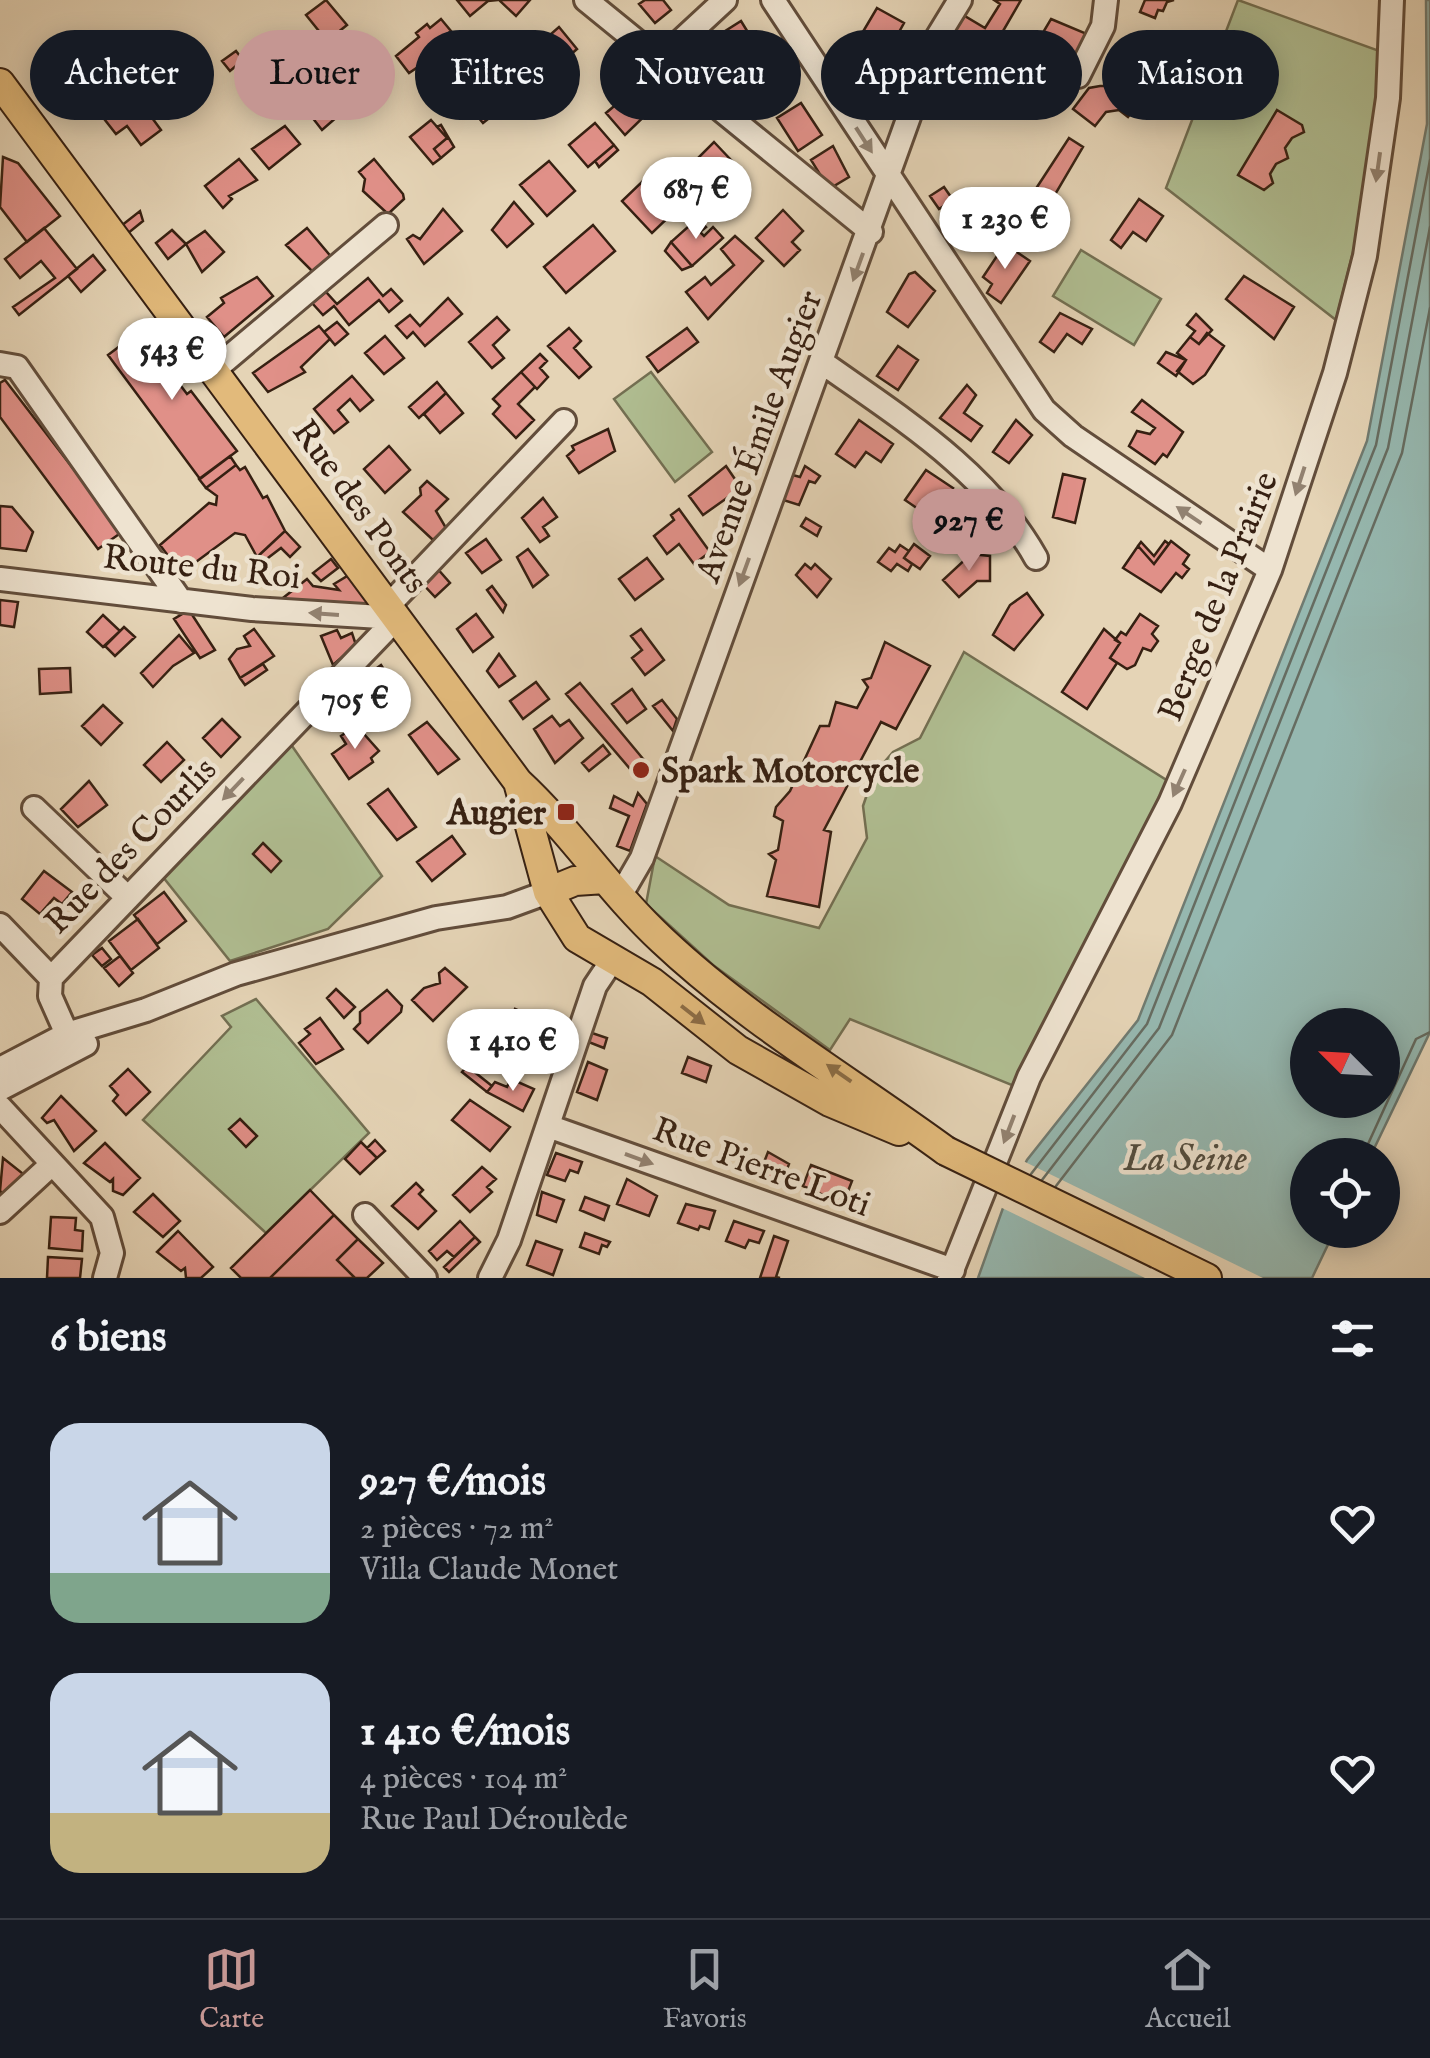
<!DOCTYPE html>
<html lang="fr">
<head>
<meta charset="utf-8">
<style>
	:root { --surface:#171b24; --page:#242831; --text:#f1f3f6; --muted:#9ea1a6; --line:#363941; --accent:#c59692 }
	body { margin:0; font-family:"IM FELL English",serif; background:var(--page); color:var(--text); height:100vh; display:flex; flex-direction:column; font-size:38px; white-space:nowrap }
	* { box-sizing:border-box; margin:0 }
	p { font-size:32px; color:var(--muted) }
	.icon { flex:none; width:55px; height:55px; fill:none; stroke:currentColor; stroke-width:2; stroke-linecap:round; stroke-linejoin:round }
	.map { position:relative; height:1278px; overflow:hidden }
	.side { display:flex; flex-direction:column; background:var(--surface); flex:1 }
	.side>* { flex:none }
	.top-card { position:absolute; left:30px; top:30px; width:1370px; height:90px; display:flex; gap:20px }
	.needle { width:65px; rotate:294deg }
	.tools { position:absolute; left:1290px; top:1008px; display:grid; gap:20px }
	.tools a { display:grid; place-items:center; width:110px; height:110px; border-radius:50%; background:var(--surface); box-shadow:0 5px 25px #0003; font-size:50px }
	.price { position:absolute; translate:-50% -85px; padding:0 22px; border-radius:35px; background:#fff; color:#222; font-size:32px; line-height:65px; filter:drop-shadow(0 2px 5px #0008) }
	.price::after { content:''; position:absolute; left:50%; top:60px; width:30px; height:22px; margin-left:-15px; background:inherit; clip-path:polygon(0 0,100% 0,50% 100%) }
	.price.active { background:var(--accent); color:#111 }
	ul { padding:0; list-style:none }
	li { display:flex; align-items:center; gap:30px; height:250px; padding:0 50px }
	li span { display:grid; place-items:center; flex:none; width:280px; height:200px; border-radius:30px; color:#555 }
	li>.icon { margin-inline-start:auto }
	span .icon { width:120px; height:120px; fill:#fffc; stroke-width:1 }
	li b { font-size:42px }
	h2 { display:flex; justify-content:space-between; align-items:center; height:120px; padding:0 50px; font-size:42px }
	.pill { padding:0 35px; border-radius:45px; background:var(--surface); box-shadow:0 5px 25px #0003; font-size:35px; line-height:90px }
	.pill.active { background:var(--accent); color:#111 }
	.tabs { display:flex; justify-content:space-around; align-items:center; height:140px; border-top:2px solid var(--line); background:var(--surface); font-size:28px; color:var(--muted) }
	.tabs a { display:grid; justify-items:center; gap:5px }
	.tabs .active { color:var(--accent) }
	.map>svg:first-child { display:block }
</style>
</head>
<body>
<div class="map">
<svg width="1430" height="1278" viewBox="0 0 1430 1278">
	<rect width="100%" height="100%" fill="#e5d4b6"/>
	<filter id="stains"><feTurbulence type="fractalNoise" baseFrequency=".002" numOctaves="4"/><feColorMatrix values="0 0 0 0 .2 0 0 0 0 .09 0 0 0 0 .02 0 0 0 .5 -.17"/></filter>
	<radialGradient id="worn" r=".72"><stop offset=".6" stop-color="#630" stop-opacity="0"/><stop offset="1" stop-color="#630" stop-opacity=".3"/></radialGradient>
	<!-- green -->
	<path fill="#b0be92" stroke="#736f52" stroke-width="2.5" d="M1238 0 1385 53 1359 228 1336 320 1166 188Z
		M1131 35 1192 64 1179 94 1117 64Z
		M1081 250 1161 299 1134 345 1053 296Z
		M651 372 712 452 675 482 614 399Z
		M964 652 1168 781 1014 1086 850 1019 830 1050 713 965 646 904 655 856 729 905 819 928 867 838 863 806 874 774 893 752 920 738Z
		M290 743 382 876 328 929 230 961 163 877Z
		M256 999 369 1133 266 1233 143 1120 231 1027 222 1016Z"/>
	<!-- water -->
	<path fill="#96b8b0" stroke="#707b71" stroke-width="2.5" fill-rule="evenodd" d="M1426 0H1430V1032L1371 1155H1308V1230H1335L1312 1278H978L1003 1208 1027 1160 1138 1020 1367 441 1427 124ZM1308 1025H1382V1100H1308Z"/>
	<!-- pier -->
	<path fill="#e5d4b6" d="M1021 1160 1263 1278H1145L998 1206Z"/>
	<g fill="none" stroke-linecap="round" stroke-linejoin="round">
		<!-- shore -->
		<path stroke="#666c61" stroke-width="2.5" d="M1363 1155 1416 1039 1430 1032
			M1031 1174 1147 1024 1376 445 1430 160
			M1042 1180 1159 1028 1388 448 1430 227
			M1056 1186 1172 1035 1402 453 1430 308"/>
	</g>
	<!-- building -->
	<path fill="#e09088" stroke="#362012" stroke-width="2.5" d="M326 0 347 25 327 41 306 15Z
		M457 0H498L488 1 470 16Z
		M499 0H530L516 16Z
		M645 0H663L671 10 655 23 639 4Z
		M994 0H1021L999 38 993 35 986 47 954 29 963 15 985 28 1000 4Z
		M1145 0H1174L1167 2 1163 11 1158 10 1155 18 1140 12Z
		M877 8 904 23 889 50 861 35Z
		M441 19 451 31 440 40 446 48 409 73 396 56 419 37 416 33 427 24 430 28Z
		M1051 19 1087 34 1071 63 1054 50 1051 55 1044 51 1041 56 1032 51Z
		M741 21 760 52 739 66 719 35Z
		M559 27 577 49 553 70 535 48Z
		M954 29 986 47 985 57 968 54 965 58 945 46Z
		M873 41 889 50 883 61 867 52Z
		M68 46 76 57 64 66 55 55Z
		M236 51 243 60 230 71 222 61Z
		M957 54 965 58 968 54 985 57 987 62 956 110 939 100 948 83 942 80Z
		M521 59 536 77 517 94 502 75Z
		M760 69 777 94 751 110 736 85Z
		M131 80 152 108 147 111 161 130 141 145 127 126 116 134 94 106Z
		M1100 86H1109L1136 106 1128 117 1119 110 1106 112 1095 126 1073 109 1089 88Z
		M645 89 660 101 625 135 606 113 632 91 637 96Z
		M354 90 358 113 338 116 322 130 308 112 322 101 319 98Z
		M488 90 503 107 483 123 468 105Z
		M801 103 822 135 798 151 777 118Z
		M1277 110 1302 125 1304 132 1292 138 1285 148 1288 158 1276 164 1270 174 1273 183 1264 190 1238 175Z
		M431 120 447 138 434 149 441 158 433 164 410 137Z
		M595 123 614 145 588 167 569 145Z
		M441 125 454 147 441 158 434 149 447 138 437 127Z
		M285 126 300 144 269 169 252 149Z
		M1069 138 1083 147 1043 215 1026 204Z
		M714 142 732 161 718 180 698 158Z
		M614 145 618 150 599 167 595 161Z
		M833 146 849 177 829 189 811 160Z
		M3 157 18 163 60 216 27 242 0 207Z
		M239 159 257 180 229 196 232 199 223 208 205 186Z
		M374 159 403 194 404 199 388 214 363 191 365 179 359 172Z
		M549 161 575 191 547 216 520 185Z
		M645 179 675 211 652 233 622 201Z
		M944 187 953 200 939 209 930 196Z
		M1139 199 1163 216 1146 241 1133 232 1121 248 1111 240Z
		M514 202 533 224 507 247 492 230Z
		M443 209 462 231 424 264 407 239 413 235 420 239Z
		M783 210 803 231 792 242 800 250 784 266 756 238Z
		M140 211 143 221 127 234 121 226Z
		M698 218 706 227 700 232 704 236 713 227 723 238 692 266 671 242Z
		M593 225 615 251 566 293 544 267Z
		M44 228 77 269 19 315 13 307 55 278 41 261 20 278 5 259Z
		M307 228 333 259 315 274 286 245Z
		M172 230 186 244 168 259 156 243Z
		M205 231 224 252 202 272 186 244Z
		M735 236 763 261 708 319 686 292 705 277 711 285 734 265 721 249Z
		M671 242 692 266 682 270 665 251Z
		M1005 244 1030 261 1001 303 987 293 992 284 983 277Z
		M93 255 105 270 81 292 68 276Z
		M915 272 935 291 908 327 887 312 909 274Z
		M1244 276 1294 307 1274 339 1226 299Z
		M257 277 273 296 224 337 207 317 224 303 221 298Z
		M368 278 383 296 391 289 402 301 389 312 379 300 349 325 334 306 323 315 312 303 326 292 337 304Z
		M448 298 462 314 425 346 413 332 407 338 396 326 410 315 420 326Z
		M1060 313 1092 329 1082 344 1067 334 1054 352 1040 342Z
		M1196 314 1212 330 1199 344 1190 337 1195 331 1187 325Z
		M497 317 509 330 493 345 504 358 492 368 469 342Z
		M337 322 348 334 335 345 324 332Z
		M319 326 330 339 301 367 305 372 268 392 253 373Z
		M145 327 183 379 178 382 187 394 191 391 237 451 200 479 108 355Z
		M569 328 581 341 574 348 591 367 579 378 548 346Z
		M687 328 698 342 658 372 647 357Z
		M1207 333 1224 346 1205 375 1193 384 1177 371 1186 360 1177 353 1190 337 1199 344Z
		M385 336 404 358 384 374 365 353Z
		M898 346 918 360 898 390 877 376Z
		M1166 352 1186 360 1176 376 1158 363Z
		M540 354 547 361 540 368 548 377 537 389 521 372Z
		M521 372 535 387 518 404 534 420 516 438 493 414 500 406 493 399Z
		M352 376 373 400 360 411 350 399 338 410 348 422 334 433 314 409Z
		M5 380 122 532 98 549 0 417V383Z
		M437 382 446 393 419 418 409 407Z
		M967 385 976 395 964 413 982 426 971 441 940 418Z
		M446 393 463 413 440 433 424 414Z
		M1142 400 1183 432 1167 457 1163 454 1155 464 1129 446 1137 431 1150 434 1155 428 1132 412Z
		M859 420 893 444 881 462 866 452 855 467 836 454Z
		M1016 420 1032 435 1009 463 993 452Z
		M608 429 615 451 579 473 567 456 574 450 572 446Z
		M389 446 410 470 385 493 364 469Z
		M230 456 236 465 206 488 199 479Z
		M236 465 240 470 245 467 263 498 267 496 285 531 257 557 245 535 235 533 181 573 160 545 209 503 216 505 217 496 206 488Z
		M726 466 741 488 703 515 689 496Z
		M805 466 820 476 815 483 809 481 799 505 780 499 789 474 800 477Z
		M926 470 953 488 945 499 937 494 924 513 905 500Z
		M1063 474 1085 479 1075 523 1053 517Z
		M427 481 448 499 436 511 446 528 433 540 403 512 421 495 420 488Z
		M543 498 557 517 543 527 549 536 540 542 522 518Z
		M0 506 12 507 33 532 26 551 0 548Z
		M679 509 710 552 694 564 679 544 667 554 654 536 674 520 671 515Z
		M806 518 821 527 817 536 801 526Z
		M285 531 300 547 290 557 281 548 260 564 255 559Z
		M486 539 501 560 482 573 466 553Z
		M1165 541 1169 544 1154 564 1138 546 1141 542 1154 556Z
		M1171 541 1189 555 1183 564 1189 569 1182 578 1176 573 1161 592 1123 568 1138 546 1154 564Z
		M914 544 930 556 920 569 904 558Z
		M900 545 909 551 904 558 912 564 908 571 897 564 891 571 878 562 889 548 895 552Z
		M528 549 548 575 533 587 517 557Z
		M971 554 990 556V581H977L959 597 943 580Z
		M647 558 663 579 635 600 619 579Z
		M331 559 338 568 321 581 313 573Z
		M805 564 811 569 815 564 831 579 817 597 796 575Z
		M436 567 450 583 435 597 420 581Z
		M349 575 368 600 363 608 283 598 307 579 313 586 339 590 334 584Z
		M492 586 506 605 503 612 487 590Z
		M1027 593 1043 615 1014 650 993 635 1010 605Z
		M0 600 18 602 14 627 0 625Z
		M189 610 215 650 200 658 174 619Z
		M476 614 493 637 473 652 457 629Z
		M1140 614 1158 626 1152 634 1158 641 1151 651 1143 648 1135 665 1127 669 1110 658 1120 643 1115 640 1121 632 1126 635Z
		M103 615 120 631 103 647 87 632Z
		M124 627 135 637 115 656 105 646Z
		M254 629 274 656 240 678 229 659 237 649 250 646 244 636Z
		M641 629 664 660 645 675 632 658 642 650 631 636Z
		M1104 629 1120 643 1110 658 1117 663 1087 709 1062 692Z
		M337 630 341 638 352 633 356 645 333 665 321 636Z
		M179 635 194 653 173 666 153 687 141 673Z
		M885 642 930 666 896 729 881 722 824 830 831 832 819 907 767 896 776 860 769 854 778 850 783 821 774 816 776 807 790 791 820 726H829L836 702 857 708 868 687 863 680 871 678Z
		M499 654 515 676 499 687 487 671Z
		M263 664 267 670 245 685 240 678Z
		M381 665 394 685 367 704 352 682 344 689 360 666 367 675Z
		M70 668 71 692 40 694 39 669Z
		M536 682 549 699 523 719 510 701Z
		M580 683 644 760 631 770 566 694Z
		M632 689 646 709 627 723 612 704Z
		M662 700 677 719 673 731 653 706Z
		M103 705 122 723 101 745 82 726Z
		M552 716 560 726 569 720 583 738 555 763 534 729Z
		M222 719 240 737 221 757 203 738Z
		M427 722 459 759 438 774 409 735Z
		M356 725 379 751 371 758 373 762 349 779 332 754 346 744 341 736Z
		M167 742 184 760 161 782 144 765Z
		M603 745 610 754 589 771 582 763Z
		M89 781 107 805 78 827 61 809Z
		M388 789 416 827 397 840 368 804Z
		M638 793 647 804 630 851 617 846 629 816 610 808 614 796 633 806Z
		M452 836 465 854 432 881 417 862Z
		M263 843 281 861 271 872 253 854Z
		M44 871 72 892 62 904 54 898 40 914 22 899Z
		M164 892 186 921 157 944 134 915Z
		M138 919 159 948 131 970 109 941Z
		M102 948 111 959 102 966 92 955Z
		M120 956 133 973 119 986 104 968Z
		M445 968 467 987 433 1021 412 1000 424 988 440 983 439 973Z
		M336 989 355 1007 344 1018 327 998Z
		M387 990 402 1006 401 1012 368 1043 354 1029 360 1023V1012Z
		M515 1009 535 1018 526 1040 538 1044 530 1061 513 1054 509 1061 485 1051 488 1043 499 1048Z
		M320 1018 343 1049 316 1064 299 1043 310 1034 305 1029Z
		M589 1032 607 1038 604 1048 586 1041Z
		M688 1057 711 1066 706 1082 682 1073Z
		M588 1062 607 1070 597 1100 577 1092Z
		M467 1066 492 1086 487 1092 462 1072Z
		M128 1069 150 1092 126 1115 113 1101 118 1095 110 1086Z
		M511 1079 534 1089 523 1111 487 1092 495 1082 507 1087Z
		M61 1096 96 1131 74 1151 54 1120 47 1123 42 1118Z
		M470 1100 510 1127 490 1151 452 1120Z
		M240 1119 257 1136 246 1147 229 1129Z
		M375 1140 385 1151 377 1158 367 1148Z
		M361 1142 377 1158 360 1174 345 1159Z
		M105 1143 140 1178 123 1195 113 1191V1179L110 1182 84 1163Z
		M768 1152 789 1164 781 1184 759 1175Z
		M556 1153 582 1162 578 1173 570 1170 565 1181 547 1175Z
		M3 1158 27 1177 6 1197 0 1191Z
		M811 1165 852 1181 843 1204 803 1186Z
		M482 1167 496 1179 487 1187 492 1192 470 1212 453 1195Z
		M627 1179 657 1196 649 1216 617 1204Z
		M416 1183 423 1190 419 1194 436 1211 418 1229 392 1206Z
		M310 1190 334 1215 270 1278H241L231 1268Z
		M542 1192 564 1200 556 1222 537 1215Z
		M153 1194 180 1221 163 1237 134 1212Z
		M585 1197 609 1206 604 1220 580 1210Z
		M686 1204 715 1211 709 1229 700 1226 698 1230 678 1223Z
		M334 1215 358 1239 337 1260 355 1278H270Z
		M51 1217 76 1218 75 1230 83 1231 82 1251 49 1248Z
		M460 1221 475 1237 454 1257 447 1251 437 1260 429 1251Z
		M734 1221 764 1231 759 1243 749 1240 745 1248 726 1241Z
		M178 1231 213 1267 201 1278H186L185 1268 181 1271 157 1252Z
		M585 1233 610 1242 607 1247 602 1245 599 1254 580 1247Z
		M774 1236 788 1241 776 1277 780 1278H760Z
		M475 1237 480 1242 449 1272 444 1267Z
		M358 1239 383 1263 367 1278H355L337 1260Z
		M536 1241 562 1250 553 1275 527 1265Z
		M48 1257 82 1259 80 1278H47Z"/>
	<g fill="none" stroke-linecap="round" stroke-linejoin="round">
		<!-- minor casing -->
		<g stroke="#624d3b" stroke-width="28">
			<path id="minor" d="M586 0 871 232
				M773 0 1044 410 1073 436 1270 570
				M658 62 725 0
				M1078 76 1103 26 1106 0
				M823 363C902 419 987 471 1036 558
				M0 364 17 367 181 601
				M214 370 386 225
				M0 579 252 609 397 618
				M388 606 564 421
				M34 808 128 898
				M620 896 642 858 938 36 960 0
				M0 925 51 978
				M74 1050 50 996 51 978 397 618
				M0 1069 67 1034 146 1010 236 974 436 918 507 907 548 892
				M0 1089 86 1044
				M0 1107 102 1217 112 1253 105 1278
				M548 1126 953 1270
				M0 1212 51 1165
				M365 1215 425 1278
				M490 1278 509 1240 595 986 613 959
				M949 1278 1029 1077 1170 803 1270 570 1335 373 1365 256 1388 98 1392 0"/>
		</g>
		<!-- major casing -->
		<g stroke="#362012" stroke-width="32">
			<path id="major" d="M0 83 518 782C571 831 610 892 663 941 748 1021 852 1082 946 1151
				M518 782 548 892 577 938 652 982 738 1050 830 1102 899 1131
				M548 892 575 881 605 879
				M1158 1254 1207 1278"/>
		</g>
		<!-- minor -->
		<use href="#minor" stroke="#eee3d0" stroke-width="22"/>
		<!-- major -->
		<use href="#major" stroke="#e2ba7b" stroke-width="28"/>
		<!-- major-bridge casing -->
		<g stroke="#362012" stroke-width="32" stroke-linecap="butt">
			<path id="major-bridge" d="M946 1151 1158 1254"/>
		</g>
		<!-- major-bridge -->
		<use href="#major-bridge" stroke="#e2ba7b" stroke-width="28"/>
	</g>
	<!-- one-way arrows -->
	<defs><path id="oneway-solid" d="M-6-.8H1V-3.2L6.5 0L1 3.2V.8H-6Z" transform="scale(2.5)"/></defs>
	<g fill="#928271">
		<use href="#oneway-solid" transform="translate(864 140) rotate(57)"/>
		<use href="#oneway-solid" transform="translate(1378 167) rotate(98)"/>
		<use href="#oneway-solid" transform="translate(858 267) rotate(110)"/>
		<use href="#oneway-solid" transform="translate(1300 481) rotate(108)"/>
		<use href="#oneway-solid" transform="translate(1189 515) rotate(-146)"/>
		<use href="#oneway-solid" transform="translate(744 572) rotate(110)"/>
		<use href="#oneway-solid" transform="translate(324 614) rotate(-176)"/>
		<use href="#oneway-solid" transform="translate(1179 783) rotate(114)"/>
		<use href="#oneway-solid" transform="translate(233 789) rotate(134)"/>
		<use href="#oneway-solid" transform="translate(1009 1129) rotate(111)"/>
		<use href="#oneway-solid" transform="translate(639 1159) rotate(20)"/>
	</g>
	<g fill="#8c6d46">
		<use href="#oneway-solid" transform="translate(693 1015) rotate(38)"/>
		<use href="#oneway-solid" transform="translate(839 1073) rotate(-145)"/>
	</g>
	<!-- markers -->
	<g fill="#8f2418" stroke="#eee3d0" stroke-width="4">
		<circle cx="641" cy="770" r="10"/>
		<rect x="556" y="802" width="20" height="20" rx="5"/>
	</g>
	<g text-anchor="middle" stroke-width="9" stroke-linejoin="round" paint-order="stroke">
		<!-- street labels -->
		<g font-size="35" fill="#362012" stroke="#eee3d0">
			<text transform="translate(758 436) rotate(-70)" y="12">Avenue Émile Augier</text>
			<text transform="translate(361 506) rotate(54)" y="12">Rue des Ponts</text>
			<text transform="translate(202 566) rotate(6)" y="12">Route du Roi</text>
			<text transform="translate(1217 596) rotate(-68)" y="12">Berge de la Prairie</text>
			<text transform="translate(130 845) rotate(-46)" y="12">Rue des Courlis</text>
			<text transform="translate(762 1166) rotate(20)" y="12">Rue Pierre Loti</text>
		</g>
		<!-- poi labels -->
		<g font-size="35" font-weight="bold" fill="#362012" stroke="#eee3d0" text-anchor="start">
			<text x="661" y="782">Spark Motorcycle</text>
			<text x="546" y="824" text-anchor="end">Augier</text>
		</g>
		<!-- water labels -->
		<g font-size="38" font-style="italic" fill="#534e41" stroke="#eee3d0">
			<text x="1185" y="1170">La Seine</text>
		</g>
	</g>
	<rect width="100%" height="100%" filter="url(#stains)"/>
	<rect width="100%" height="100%" fill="url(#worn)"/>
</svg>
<div class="tools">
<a><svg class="needle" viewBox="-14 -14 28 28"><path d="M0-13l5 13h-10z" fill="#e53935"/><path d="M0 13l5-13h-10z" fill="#9ea1a6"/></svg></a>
<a><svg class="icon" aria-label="locate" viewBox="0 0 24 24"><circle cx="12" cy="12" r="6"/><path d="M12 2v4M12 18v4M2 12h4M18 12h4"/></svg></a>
</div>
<b class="price" style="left:696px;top:242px">687 €</b>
<b class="price" style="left:1005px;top:272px">1 230 €</b>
<b class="price" style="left:172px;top:403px">543 €</b>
<b class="price active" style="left:969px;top:574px">927 €</b>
<b class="price" style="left:355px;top:752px">705 €</b>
<b class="price" style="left:513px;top:1094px">1 410 €</b>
<div class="top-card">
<a class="pill">Acheter</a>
<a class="pill active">Louer</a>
<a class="pill">Filtres</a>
<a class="pill">Nouveau</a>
<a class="pill">Appartement</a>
<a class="pill">Maison</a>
</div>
</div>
<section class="side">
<h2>6 biens<svg class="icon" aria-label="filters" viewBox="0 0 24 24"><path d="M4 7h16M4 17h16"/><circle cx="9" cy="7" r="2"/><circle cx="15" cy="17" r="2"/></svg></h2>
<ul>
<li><span style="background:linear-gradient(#c9d6e8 75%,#7fa58c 0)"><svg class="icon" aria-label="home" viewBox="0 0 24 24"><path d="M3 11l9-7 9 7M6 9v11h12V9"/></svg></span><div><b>927 €/mois</b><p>2 pièces · 72 m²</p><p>Villa Claude Monet</p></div><svg class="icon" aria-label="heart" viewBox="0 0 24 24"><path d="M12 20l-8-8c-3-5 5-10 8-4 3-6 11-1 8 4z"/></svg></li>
<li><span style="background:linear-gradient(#c9d6e8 70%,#c2b280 0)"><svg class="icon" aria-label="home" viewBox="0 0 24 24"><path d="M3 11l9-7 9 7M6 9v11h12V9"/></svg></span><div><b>1 410 €/mois</b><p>4 pièces · 104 m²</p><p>Rue Paul Déroulède</p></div><svg class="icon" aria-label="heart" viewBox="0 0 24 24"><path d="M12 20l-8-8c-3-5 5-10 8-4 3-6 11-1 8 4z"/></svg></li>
</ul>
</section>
<nav class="tabs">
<a class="active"><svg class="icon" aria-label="map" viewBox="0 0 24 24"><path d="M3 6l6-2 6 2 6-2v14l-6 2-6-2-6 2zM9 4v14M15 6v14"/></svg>Carte</a>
<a><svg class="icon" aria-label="saved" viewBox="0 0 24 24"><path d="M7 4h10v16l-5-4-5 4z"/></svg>Favoris</a>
<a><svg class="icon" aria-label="home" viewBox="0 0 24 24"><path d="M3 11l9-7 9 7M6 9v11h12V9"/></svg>Accueil</a>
</nav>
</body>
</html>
